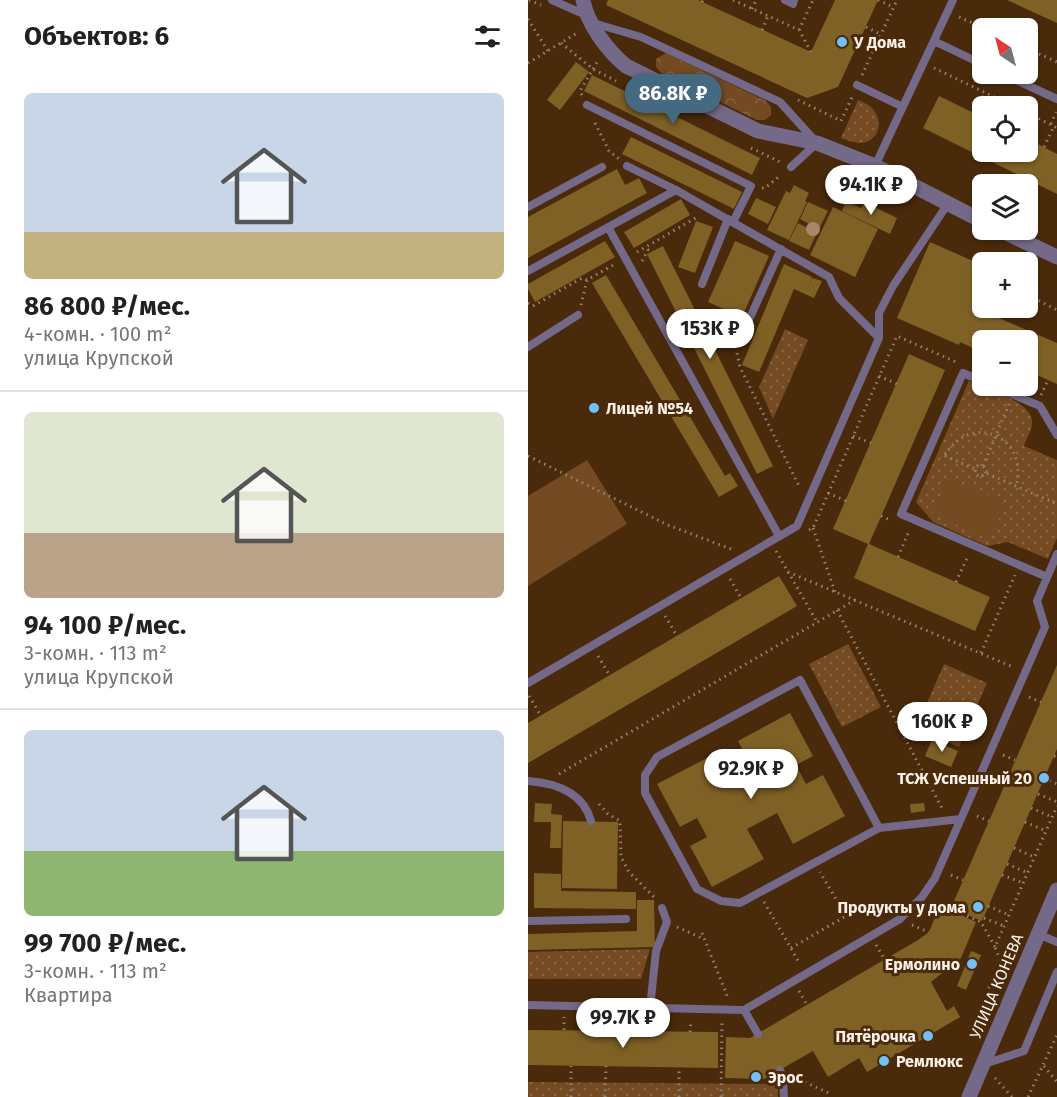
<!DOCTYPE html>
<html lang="ru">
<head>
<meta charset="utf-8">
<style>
	:root { --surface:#fff; --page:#f6f6f6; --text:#202124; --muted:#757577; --line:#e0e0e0; --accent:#466982 }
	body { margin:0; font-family:"Fira Sans",sans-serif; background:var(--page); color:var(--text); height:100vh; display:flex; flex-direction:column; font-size:22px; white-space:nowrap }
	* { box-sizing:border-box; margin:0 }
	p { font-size:20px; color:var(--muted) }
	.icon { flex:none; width:33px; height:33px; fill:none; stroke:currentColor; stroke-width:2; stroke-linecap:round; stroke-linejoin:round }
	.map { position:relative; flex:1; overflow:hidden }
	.panel { display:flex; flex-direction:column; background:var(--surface); width:528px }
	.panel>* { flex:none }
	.needle { width:39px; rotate:324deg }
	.buttons { position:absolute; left:444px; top:18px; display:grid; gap:12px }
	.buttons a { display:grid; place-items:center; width:66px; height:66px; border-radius:9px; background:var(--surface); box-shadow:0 2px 4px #0004; font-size:30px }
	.price { position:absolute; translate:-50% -51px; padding:0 14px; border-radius:21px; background:#fff; color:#222; font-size:20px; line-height:39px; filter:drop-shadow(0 2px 3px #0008) }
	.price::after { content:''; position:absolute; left:50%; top:36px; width:18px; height:14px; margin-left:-9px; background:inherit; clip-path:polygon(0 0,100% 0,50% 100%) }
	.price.active { background:var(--accent); color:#fff }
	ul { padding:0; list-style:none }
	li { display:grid; align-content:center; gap:12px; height:318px; padding:0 24px }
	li+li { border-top:2px solid var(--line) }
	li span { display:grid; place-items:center; height:186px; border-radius:9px; color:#555 }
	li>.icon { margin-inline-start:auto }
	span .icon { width:108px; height:108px; fill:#fffc; stroke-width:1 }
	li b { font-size:26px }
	h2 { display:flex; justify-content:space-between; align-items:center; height:72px; padding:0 24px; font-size:26px }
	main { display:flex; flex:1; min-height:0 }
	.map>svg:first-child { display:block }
</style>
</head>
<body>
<main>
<section class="panel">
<h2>Объектов: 6<svg class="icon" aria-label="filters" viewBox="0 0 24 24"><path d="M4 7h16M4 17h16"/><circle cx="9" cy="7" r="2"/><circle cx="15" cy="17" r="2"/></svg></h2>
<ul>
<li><span style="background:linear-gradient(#c9d6e8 75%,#c2b280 0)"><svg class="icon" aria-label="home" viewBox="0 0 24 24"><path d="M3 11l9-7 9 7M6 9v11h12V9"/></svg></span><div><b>86 800 ₽/мес.</b><p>4-комн. · 100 m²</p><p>улица Крупской</p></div></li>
<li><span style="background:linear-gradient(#dfe7d0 65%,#b9a48a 0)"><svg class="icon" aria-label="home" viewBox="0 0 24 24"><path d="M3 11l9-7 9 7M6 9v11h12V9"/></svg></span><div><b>94 100 ₽/мес.</b><p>3-комн. · 113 m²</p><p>улица Крупской</p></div></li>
<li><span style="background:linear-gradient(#c9d6e8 65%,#8fb573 0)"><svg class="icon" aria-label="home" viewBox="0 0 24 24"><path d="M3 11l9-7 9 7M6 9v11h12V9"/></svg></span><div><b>99 700 ₽/мес.</b><p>3-комн. · 113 m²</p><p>Квартира</p></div></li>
</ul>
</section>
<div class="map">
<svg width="529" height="1097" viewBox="0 0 529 1097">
	<defs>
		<pattern id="grass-dots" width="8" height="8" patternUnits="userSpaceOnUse" patternTransform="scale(1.5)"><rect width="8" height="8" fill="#744a23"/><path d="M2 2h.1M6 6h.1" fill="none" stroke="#896543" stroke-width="1.8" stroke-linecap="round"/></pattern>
		<pattern id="forest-crowns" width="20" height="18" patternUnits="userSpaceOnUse" patternTransform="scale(1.5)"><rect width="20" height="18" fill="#744a23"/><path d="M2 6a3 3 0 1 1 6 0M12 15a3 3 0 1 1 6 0" fill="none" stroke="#896543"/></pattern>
	</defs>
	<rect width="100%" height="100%" fill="#492a0b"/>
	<!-- grass -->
	<path fill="url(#grass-dots)" d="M330 100C334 102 340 104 343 107 357 120 351 143 332 143 326 143 319 140 313 138Z
		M257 329 280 340 245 419 231 387Z
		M441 381C457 388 507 402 504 424 504 431 498 439 496 446L529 460V538L520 559 480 542 459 546 405 522 388 502Z
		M320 644 353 707 314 727 281 664Z
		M416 664 459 683 431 747 388 728Z
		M122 949 113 979H0V952Z
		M0 1082 250 1084V1097H0Z"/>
	<!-- forest -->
	<path fill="url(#forest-crowns)" d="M138 53 238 101 243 107V115L237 120H229L133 73 128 67V59Z"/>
	<!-- garden -->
	<path fill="#744a23" d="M59 460 99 524 0 586V496Z
		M420 478 478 503 462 539 404 514Z"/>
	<!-- building -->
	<path fill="#7f6126" d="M80 0H170L283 52 307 0H350L310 87 279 98 78 5Z
		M479 0H529V23Z
		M48 62 61 72 32 110 19 100Z
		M64 75 232 158 224 175 56 91Z
		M411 96 454 117V152H500V139L529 154V194L395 128Z
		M103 137 214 192 206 209 94 154Z
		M89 169 97 185 111 178 119 193 0 258V217Z
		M266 185 281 193 277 201 279 202 261 240 239 230 258 191 262 193Z
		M228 198 248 207 240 224 220 214Z
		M153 199 162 215 106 248 96 232Z
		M318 201 333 208 336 202 369 218 362 234 314 211Z
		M280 202 300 211 291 229 272 219Z
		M305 207 350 229 327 277 282 255Z
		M168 221 185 227 167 273 150 267Z
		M270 223 289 233 281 250 261 241Z
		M77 241 87 257 7 302 0 289V284Z
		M207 241 241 256 207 333 190 326 198 310 180 302Z
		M402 242 454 265V291L447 308 529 343V384L500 371V340H454V352L432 342 431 345 369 318Z
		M135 246 245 466 229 474 119 254Z
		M256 264 284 277 277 294 266 289 231 372 214 365Z
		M78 275 197 476 202 473 210 486 191 497 64 283Z
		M284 278 294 281 286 298 277 294Z
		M381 354 417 370 341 544 462 597 447 631 326 578 340 544 305 529Z
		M251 576 269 606 0 763V723Z
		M529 665V749L454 921 423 908Z
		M262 713 285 756 268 765 278 784 295 775 317 816 265 844 249 813 219 829 236 859 184 887 162 846 179 837 169 818 152 827 129 784 181 757 198 788 227 772 210 741Z
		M404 740 430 751 423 767 397 756Z
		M7 803 24 804 23 814 34 815 33 848H22L23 822H6Z
		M396 803 397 811 383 813 382 804Z
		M35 821 90 822 89 889 34 888Z
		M6 873 33 874V891L108 892V909L6 908Z
		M109 900H126L127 947 0 950V934L109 931Z
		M412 906 448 922 433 958 403 982 419 1011 426 1006 432 1017 339 1072 331 1058 300 1077 285 1051 236 1079 197 1078 198 1037 222 1038 390 940 401 932Z
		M443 951 453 955 438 990 429 986Z
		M0 1030 190 1032V1068L0 1065Z"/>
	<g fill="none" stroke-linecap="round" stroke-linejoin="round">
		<!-- path -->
		<path stroke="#98826e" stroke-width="3" stroke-dasharray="1.5 4.5" stroke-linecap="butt" d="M1 0 13 5
			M205 0 271 30 283 52
			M350 0 365 7
			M174 2 175 0
			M224 9 228 0
			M431 17 456 28
			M0 19 20 51
			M338 27 352 34
			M234 30 240 16
			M271 30 285 0
			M33 43 65 69 88 81
			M500 49 529 62
			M0 63 49 33
			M406 68 485 106
			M334 75 369 0
			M54 95 52 91 69 62
			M270 100 313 121 324 97
			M446 113 457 93
			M500 113 529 128
			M67 123 81 151 91 159
			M523 124 528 112
			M516 147 526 126
			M223 148 252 162
			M234 188H237L253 175
			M109 252 171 216
			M114 261 120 250 118 247
			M500 295 529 310
			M0 303 5 306 54 278 59 280 87 264
			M53 305 59 280
			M209 353 212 367 272 488
			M351 376 369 384
			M513 395 520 380
			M325 436 343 443
			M417 455C444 411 502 437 488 487
			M0 456 140 525 203 549
			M417 456 447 469
			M455 466 481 404
			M458 473 456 467 449 466 447 469 448 475 452 477 458 473 529 504
			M300 493 318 501
			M353 516 362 520
			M285 528 307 592
			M281 530 285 528 369 336 428 362
			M248 551 289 622
			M370 557 381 531
			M260 572 485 667
			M202 579 213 598
			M428 582 440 556
			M309 610 415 810
			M137 616 149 636
			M453 653 487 575
			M70 656 82 676
			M1 696 13 716
			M501 697 513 702
			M475 755 487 760
			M526 756 529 757
			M31 774 327 600
			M516 778 529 784
			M510 794 529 802
			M71 804 80 814 92 821 93 857 101 872 127 898
			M503 808 524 817
			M449 816 461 821
			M497 822 518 831
			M486 848 506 857
			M479 864 500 873
			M423 875 435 880
			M474 875 495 883
			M236 902 272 964
			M406 902 453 922 467 947
			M460 906 481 915
			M456 918 476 926
			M384 925 401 932
			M149 927 176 939
			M174 933 200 998
			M348 945 357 960
			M263 948 318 916 292 872
			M271 991 279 1005
			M454 1005 472 960 467 947 529 806
			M36 1030V1017
			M100 1031V1021
			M162 1032 163 1021
			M516 1066 529 1082
			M266 1077 303 1094
			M467 1078 484 1097
			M43 1097V1066
			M77 1097 78 1066
			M151 1097V1067
			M193 1097 194 1021
			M500 1097 529 1035"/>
		<!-- service -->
		<path stroke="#746988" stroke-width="8" d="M24 0 58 15
			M257 0 265 4 266 0
			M65 23 113 37 252 102 289 143 263 167
			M406 41 454 64
			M475 74 529 99
			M329 85 375 107
			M59 105 223 186 205 222
			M99 166 148 190 301 277 311 298 351 338
			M347 166 425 0
			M478 184 480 181
			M0 207 74 167
			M80 227 251 536
			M0 271 148 190
			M174 284 200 219
			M211 342 253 249
			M0 347 50 315
			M454 381 435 373 373 514 519 577
			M465 386 512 406 529 435
			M0 683 269 526 351 338V313L365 286 419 205
			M0 781C28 783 55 792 63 821
			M351 828 272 680 129 757 117 775V793L169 889 193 901 212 903 351 828 433 819
			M0 921 98 919
			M510 934 529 942
			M0 1005 216 1010
			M122 1008 128 951 139 922 134 908
			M230 1034 216 1010 372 919 394 897 407 878 517 627 509 601 529 554
			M456 1064 496 1051 529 972
			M252 1070 255 1079 256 1097"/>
		<!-- minor -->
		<path stroke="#746988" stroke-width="15" d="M55 0C59 24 80 51 98 66L230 131 289 143 347 166 454 221
			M472 230 529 257
			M441 1097 529 890"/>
	</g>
	<!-- trees -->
	<circle fill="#a9886a" cx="285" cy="229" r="7"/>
	<!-- markers -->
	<g fill="#74c0f6" stroke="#492a0b" stroke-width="2">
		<circle cx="314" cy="42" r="6"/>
		<circle cx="66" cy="408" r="6"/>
		<circle cx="516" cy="778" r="6"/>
		<circle cx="450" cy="907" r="6"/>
		<circle cx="444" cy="964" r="6"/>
		<circle cx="400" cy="1036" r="6"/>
		<circle cx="356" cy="1061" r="6"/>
		<circle cx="228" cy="1077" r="6"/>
	</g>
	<g text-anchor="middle" stroke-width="6" stroke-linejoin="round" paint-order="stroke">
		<!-- poi labels -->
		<g font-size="16" font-weight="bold" fill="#fcf1e9" stroke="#492a0b" text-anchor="start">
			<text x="326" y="48">У Дома</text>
			<text x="78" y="414">Лицей №54</text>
			<text x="504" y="784" text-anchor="end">ТСЖ Успешный 20</text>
			<text x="438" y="913" text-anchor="end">Продукты у дома</text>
			<text x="432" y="970" text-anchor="end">Ермолино</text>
			<text x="388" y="1042" text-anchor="end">Пятёрочка</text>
			<text x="368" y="1067">Ремлюкс</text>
			<text x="240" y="1083">Эрос</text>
		</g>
		<!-- street labels -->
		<g font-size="16" fill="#fcf1e9" stroke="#492a0b">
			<text transform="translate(468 986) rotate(-67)" y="6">УЛИЦА КОНЕВА</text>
		</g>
	</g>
</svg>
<div class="buttons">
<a><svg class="needle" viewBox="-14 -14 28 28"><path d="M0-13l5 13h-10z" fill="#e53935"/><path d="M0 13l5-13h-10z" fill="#757577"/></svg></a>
<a><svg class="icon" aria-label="locate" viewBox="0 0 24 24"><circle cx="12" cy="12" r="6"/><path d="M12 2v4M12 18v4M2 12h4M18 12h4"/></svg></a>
<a><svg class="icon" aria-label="layers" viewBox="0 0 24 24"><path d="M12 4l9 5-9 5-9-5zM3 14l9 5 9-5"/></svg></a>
<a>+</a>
<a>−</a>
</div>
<b class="price active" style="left:145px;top:125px">86.8K ₽</b>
<b class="price" style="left:343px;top:216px">94.1K ₽</b>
<b class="price" style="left:182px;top:360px">153K ₽</b>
<b class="price" style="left:414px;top:753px">160K ₽</b>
<b class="price" style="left:223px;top:800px">92.9K ₽</b>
<b class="price" style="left:95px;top:1049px">99.7K ₽</b>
</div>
</main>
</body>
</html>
